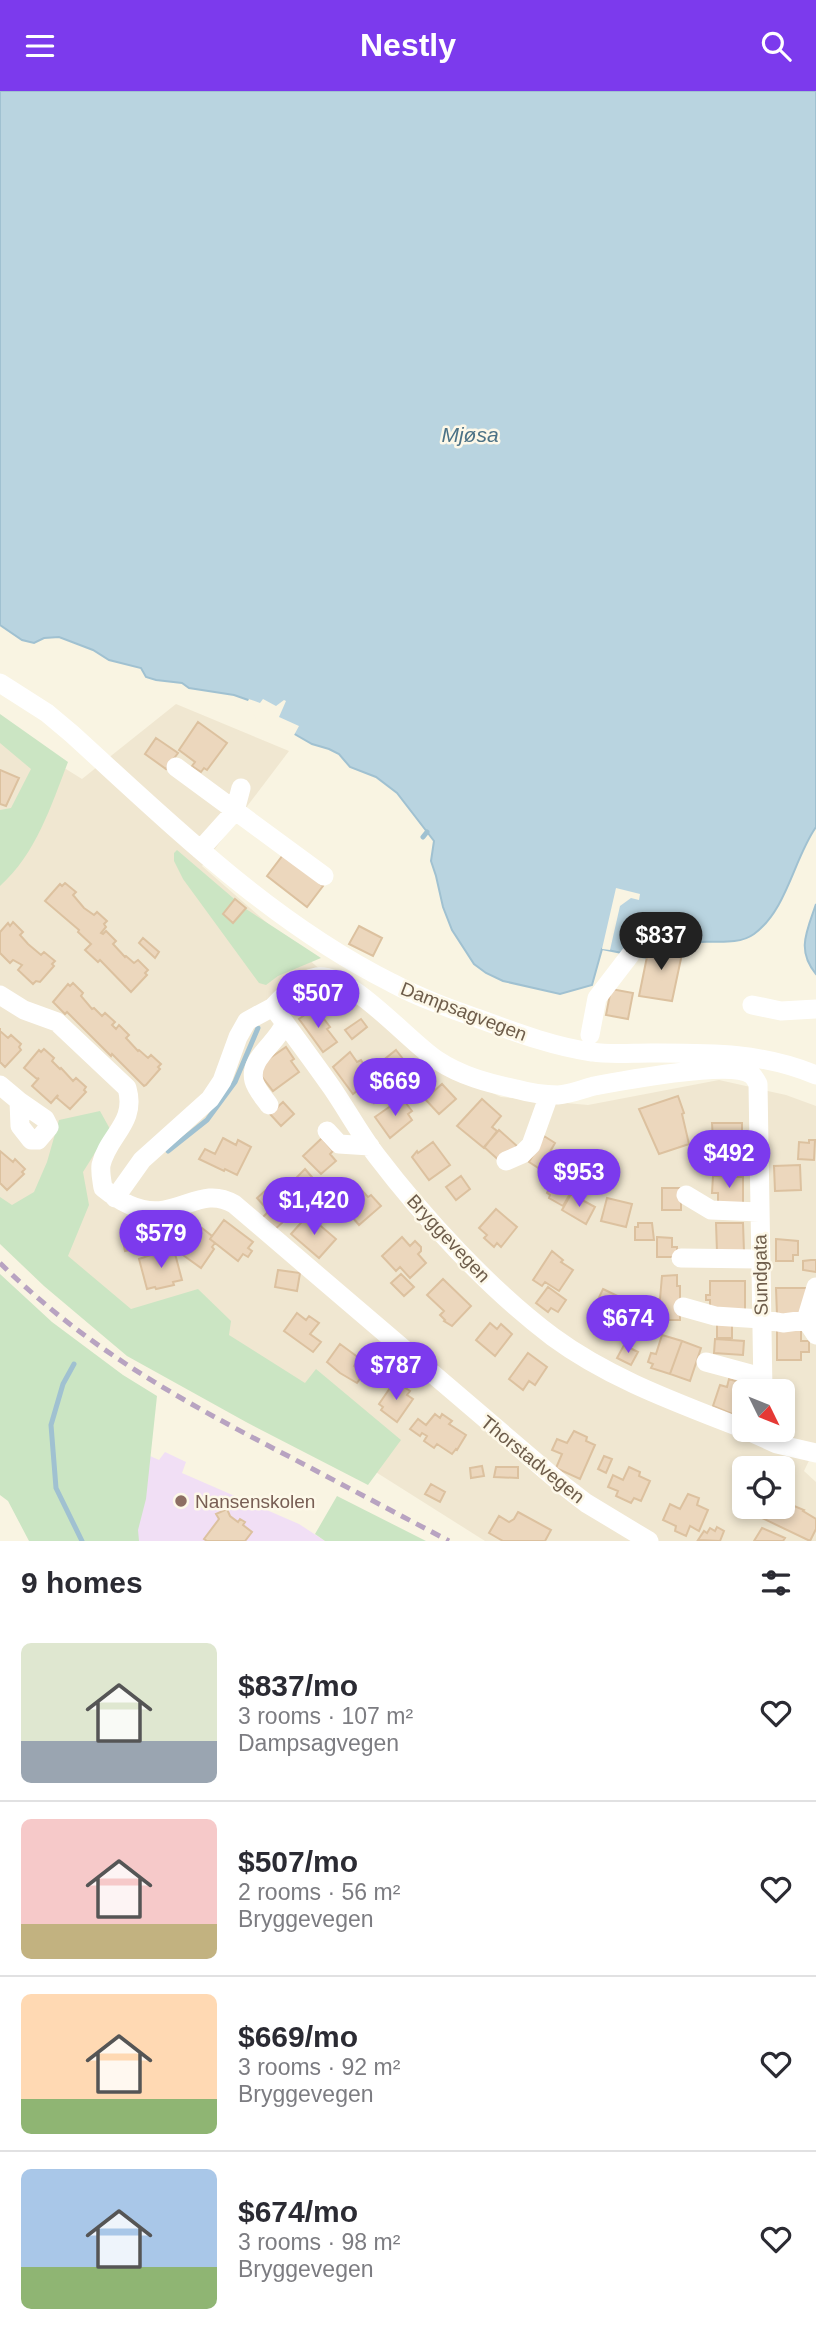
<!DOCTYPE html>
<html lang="en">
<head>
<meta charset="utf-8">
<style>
	:root { --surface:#fff; --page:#f2f2f3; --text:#2b2b33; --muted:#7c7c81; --line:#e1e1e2; --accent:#7c3aed }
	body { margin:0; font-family:Helvetica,sans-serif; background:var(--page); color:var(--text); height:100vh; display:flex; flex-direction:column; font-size:26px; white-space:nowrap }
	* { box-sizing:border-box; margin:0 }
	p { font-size:23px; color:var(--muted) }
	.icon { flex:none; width:38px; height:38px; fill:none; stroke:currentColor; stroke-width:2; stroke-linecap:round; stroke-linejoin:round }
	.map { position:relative; height:1450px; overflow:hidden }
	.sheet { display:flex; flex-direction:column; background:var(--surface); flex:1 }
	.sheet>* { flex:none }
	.needle { width:46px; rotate:133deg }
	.buttons { position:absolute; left:732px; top:1288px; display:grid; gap:14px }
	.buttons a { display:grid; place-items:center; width:63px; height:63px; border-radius:10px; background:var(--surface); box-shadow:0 4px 10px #0003; font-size:35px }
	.price { position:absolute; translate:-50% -60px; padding:0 16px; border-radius:24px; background:var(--accent); color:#fff; font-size:23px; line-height:46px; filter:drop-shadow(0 2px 4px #0008) }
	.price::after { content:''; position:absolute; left:50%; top:42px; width:21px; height:16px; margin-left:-10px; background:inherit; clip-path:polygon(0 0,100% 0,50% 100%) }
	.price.on { background:#222; color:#fff }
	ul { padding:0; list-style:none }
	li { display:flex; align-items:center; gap:21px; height:175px; padding:0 21px }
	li+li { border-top:2px solid var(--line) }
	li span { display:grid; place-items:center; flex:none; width:196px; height:140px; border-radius:10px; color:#555 }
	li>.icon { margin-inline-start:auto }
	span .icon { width:84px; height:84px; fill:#fffc; stroke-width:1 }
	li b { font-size:30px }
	h2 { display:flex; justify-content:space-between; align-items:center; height:84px; padding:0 21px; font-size:30px }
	header { display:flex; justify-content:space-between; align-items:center; height:91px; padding:0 21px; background:var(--accent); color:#fff; font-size:32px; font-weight:700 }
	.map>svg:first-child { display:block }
</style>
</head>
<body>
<header><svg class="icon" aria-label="menu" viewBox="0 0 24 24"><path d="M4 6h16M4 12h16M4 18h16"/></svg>Nestly<svg class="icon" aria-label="search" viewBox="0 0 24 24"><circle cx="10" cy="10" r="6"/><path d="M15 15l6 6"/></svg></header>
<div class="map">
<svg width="816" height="1450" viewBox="0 0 816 1450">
	<rect width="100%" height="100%" fill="#f9f4e2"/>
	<!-- residential -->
	<path fill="#f0e7d1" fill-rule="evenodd" d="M176 613 289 660 202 775 364 917 434 975 501 1006 588 1014 719 989 786 1004 816 1015V1355L804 1380 816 1391V1450H485L287 1325 0 1130V637L82 688ZM744 1300H782V1339H744ZM744 1377H782V1416H744Z"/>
	<!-- education -->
	<path fill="#f1dff5" d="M165 1361 186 1371 182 1382 299 1433 325 1450H107L121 1387 150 1365 159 1369Z"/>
	<!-- green -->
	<path fill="#cbe5c3" d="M0 623 68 671C51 715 36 763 0 795V719L11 717 31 678 0 652Z
		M177 759 246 818 321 867 278 885 266 894 259 892 183 788 174 770V762Z
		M100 1020 110 1038 83 1081 89 1114 68 1165 131 1218 198 1198 231 1230 229 1244 305 1292 316 1278 401 1349 368 1394 246 1331 127 1265 44 1195 0 1153V1106L12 1114 34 1101 47 1071 59 1029Z
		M0 1183 52 1231 123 1284 157 1305 146 1408 138 1439 139 1450H29L8 1410 0 1404Z
		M337 1405 426 1450H325L315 1443Z"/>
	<!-- water -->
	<path fill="#b9d4e0" stroke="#a0c1d1" stroke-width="2" d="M0 0H816V736C794 767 787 819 754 843 732 859 694 843 682 857L651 851 647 867 602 858 592 894 560 903 503 890 486 882 474 873 452 839 443 816 436 785 431 770 434 750 397 702 376 686 350 676 339 663 329 658 312 653 291 641 251 610 234 604 189 597 182 592 156 589 146 586 141 577 109 569 93 559 59 546 44 547 34 552 22 549 0 534Z
		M816 813V883C796 859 807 840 816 813Z"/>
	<!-- pier -->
	<path fill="#f9f4e2" d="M249 608 260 612 263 608 276 615 284 609 286 610 279 626 299 635 293 646 256 628 247 612Z
		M616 797 640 803 639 809 631 807 620 815 610 859 602 858Z"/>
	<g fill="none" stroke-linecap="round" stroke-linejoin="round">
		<!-- stream -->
		<path stroke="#a0c1d1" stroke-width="5" d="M423 746 427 741
			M168 1060 207 1029 235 991 258 937
			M74 1273 63 1293 51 1334 56 1397 82 1450"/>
	</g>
	<!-- building -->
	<path fill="#ecd7bd" stroke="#dcc19f" stroke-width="2" d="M198 631 227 652 207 679 204 677 201 681 192 675 195 671 179 659Z
		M156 647 178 662 166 678 145 663Z
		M0 679 19 687 6 715 0 713Z
		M283 764 323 795 307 816 267 785Z
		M65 792 76 801 73 804 84 817 94 824 97 821 107 830 104 833 106 836 101 842 103 843 106 840 116 850 113 853 125 866 126 865 134 872 138 869 148 879 145 882 147 884 131 901 100 869 98 871 85 859 91 853 78 841 79 839 45 810 60 793 62 795Z
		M235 808 246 817 233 832 223 823Z
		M13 831 23 841 20 844 28 853 41 864 44 861 55 870 52 873 54 875 40 891 36 890 33 893 18 879 22 874 13 869 10 872 0 862V841L8 832 10 835Z
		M359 835 382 847 373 865 349 853Z
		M143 847 159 861 155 867 139 852Z
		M650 851 683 858 672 910 639 905Z
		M73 892 83 902 81 905 92 918 94 917 102 925 105 922 115 931 112 934 116 938 119 934 129 944 126 947 138 960 139 959 148 967 151 964 161 973 158 976 160 978 146 994 144 995 112 963 111 965 67 921 65 923 53 911 68 893 70 895Z
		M611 898 633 902 628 928 606 924Z
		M313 918 322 930 324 928 330 936 327 938 337 951 323 961 299 928Z
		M361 928 367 936 352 948 345 939Z
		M0 937V940L8 947 11 944 21 953 19 956 21 959 5 976 0 971Z
		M286 956 294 968 291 970 299 981 273 1000 259 982 260 974Z
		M44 958 54 967 52 970 60 978 61 977 73 990 76 987 86 996 84 999 86 1001 70 1018 57 1007 58 1004 51 1012 32 995 39 987 37 988 24 977 39 959 41 961Z
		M396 959 407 973 392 985 381 971Z
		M350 961 357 971 361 969 372 988 353 1003 333 976Z
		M381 991 388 1002 374 1012 366 1001Z
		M442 993 456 1008 439 1023 425 1008Z
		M678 1005 684 1022 682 1023 689 1053 659 1063 639 1018Z
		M402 1007 412 1020 408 1023 412 1029 390 1047 375 1026Z
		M482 1008 501 1025 492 1036 497 1040 484 1057 457 1035Z
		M283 1011 294 1023 281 1035 270 1023Z
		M712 1032H742V1070L714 1069Z
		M499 1039 517 1055 502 1072 484 1056Z
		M544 1045 555 1052 540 1078 529 1071Z
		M223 1047 236 1054 238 1049 251 1056 237 1084 225 1078 224 1080 199 1068 205 1058 215 1063Z
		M322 1047 333 1060 330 1063 336 1070 321 1083 303 1065Z
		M809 1049H815L814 1069 798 1068 799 1051 809 1052Z
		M433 1051 450 1074 429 1089 412 1066 417 1060 418 1062Z
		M0 1060 13 1071 15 1068 25 1078 22 1081 24 1083 7 1099 0 1092Z
		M566 1068 578 1075 573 1084 579 1087 563 1115 549 1107 550 1104 547 1102 550 1096 543 1092 554 1073 561 1077Z
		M800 1074 801 1099 775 1100 774 1075Z
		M305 1078 317 1092 308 1100 297 1086Z
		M733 1084V1086H743V1113L718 1114V1102H712L713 1085Z
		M461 1085 470 1098 456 1109 446 1096Z
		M353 1090 368 1106 371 1104 381 1115 359 1134 334 1105Z
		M275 1091 291 1109 273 1125 257 1107Z
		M662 1097H681V1119H662Z
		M571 1103 595 1116 586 1133 562 1119Z
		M296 1105 306 1120 296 1129 284 1116Z
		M607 1107 632 1113 626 1136 601 1130Z
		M496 1118 517 1136 501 1156 497 1152 494 1156 484 1147 487 1144 479 1137Z
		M268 1121 273 1126 277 1122 284 1130 272 1141 261 1128Z
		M308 1124 336 1148 319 1167 291 1143Z
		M224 1129 253 1151 248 1157 252 1160 248 1166 243 1163 238 1170 210 1148Z
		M638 1132H652L654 1149H635V1136H638Z
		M716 1132H743L744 1161H717Z
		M202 1137 212 1145 210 1148 215 1152 212 1156 214 1158 201 1177 183 1164 187 1158 184 1156 195 1140 198 1143Z
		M134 1143 138 1157 125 1160 122 1146Z
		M402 1146 410 1155 415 1150 421 1156V1160L418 1163 426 1172 410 1187 400 1176 396 1180 382 1165Z
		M657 1146 672 1147V1156H677V1166H657Z
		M776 1148 798 1150V1164H793V1170H776Z
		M165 1159V1161L174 1159 182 1189 173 1191 174 1194 156 1198 155 1196 147 1198 139 1168Z
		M552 1160 563 1169 561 1171 573 1179 559 1200 545 1191 542 1195 533 1189Z
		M811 1169H816V1181L803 1179V1170Z
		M278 1179 300 1182 297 1200 275 1196Z
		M401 1183 414 1196 404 1205 391 1192Z
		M677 1184V1195H680V1229H655V1208H660L662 1185Z
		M443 1188 471 1215 452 1235 444 1230 445 1229 440 1224 444 1220 427 1204Z
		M710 1190H745V1223L710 1219V1209H706V1204H710Z
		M548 1196 566 1209 558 1221 551 1217 548 1221 536 1212Z
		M776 1197H807L803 1223 777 1224Z
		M603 1198 632 1212 634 1207 649 1214 636 1242 616 1233 615 1236 597 1228 599 1224 592 1221Z
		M297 1222 306 1229 309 1225 319 1232 310 1243 321 1251 313 1261 284 1240Z
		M717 1231H732V1247H717Z
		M490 1232 497 1238 501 1233 512 1243 495 1265 476 1249Z
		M777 1238H801V1250H809V1261H801V1269H777Z
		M662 1244 682 1250 670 1283 651 1277 653 1273 648 1271 651 1262 656 1263Z
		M715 1248 744 1250 743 1264 714 1262Z
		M682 1250 701 1257 690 1290 670 1283Z
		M340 1253 359 1267 354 1275 364 1282 357 1292 340 1282 327 1271Z
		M624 1254 638 1261 631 1274 617 1267Z
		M528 1262 547 1276 535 1294 529 1290 523 1299 509 1288Z
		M729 1288 742 1292 740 1300 744 1301V1319L737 1325 713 1315 720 1294 727 1296Z
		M392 1294 399 1298 401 1294 410 1300 407 1304 413 1308 397 1331 381 1319 383 1316 379 1313Z
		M435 1323 440 1327 442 1323 452 1330 449 1333 466 1344 457 1359 456 1358 452 1363 437 1353 434 1357 424 1350 427 1345 422 1342 420 1345 410 1338 418 1328 426 1334Z
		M574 1340 587 1346 586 1350 595 1354 580 1388 556 1377 562 1363 552 1359 557 1348 567 1352Z
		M604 1365 612 1368 606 1382 598 1378Z
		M482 1375 484 1385 471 1387 470 1377Z
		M496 1376H518V1387L494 1386Z
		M629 1376 640 1381 639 1385 650 1390 641 1410 634 1407 631 1412 616 1405 618 1400 608 1396 613 1384 623 1389Z
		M431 1393 445 1401 440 1411 425 1403Z
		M688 1403 699 1407 697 1414 708 1419 699 1440 690 1435 686 1445 675 1440 676 1435 663 1429 670 1413 680 1418Z
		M782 1410 804 1419 803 1420 816 1428V1438L810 1450 762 1427 767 1416H782Z
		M227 1418 230 1425 238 1431 240 1428 245 1431 243 1434 252 1441 245 1450H207L204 1448 219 1428 216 1423Z
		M518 1421 551 1439 545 1450H503L489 1442 499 1425 509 1431 514 1428Z
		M717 1436 724 1440 720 1450 698 1449 704 1440 707 1442 710 1437 715 1440Z
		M762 1437 785 1447 783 1450H754Z"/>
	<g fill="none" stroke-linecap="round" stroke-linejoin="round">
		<!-- minor -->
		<path stroke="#fff" stroke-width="19" d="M0 592 47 622 72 643C172 734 270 831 392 892 422 908 454 919 485 930 520 943 556 956 592 961 610 964 631 962 650 962 709 962 761 961 816 984
			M176 676 324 785
			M200 759 235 720 241 697
			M0 904 24 919 57 931 127 997C137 1032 108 1044 101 1074 100 1082 102 1090 103 1097 120 1111 141 1123 164 1119 190 1115 208 1098 234 1113L564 1395 586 1412 649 1450
			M752 914 781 920 816 918
			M590 944 597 907 630 864
			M0 994 19 1010 45 1028 49 1036 38 1049H31L20 1035 19 1010
			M269 1014C264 1007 256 998 254 990 248 967 277 953 285 932
			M327 1040 339 1053 370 1055
			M506 1070 522 1063 531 1054 549 1004
			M686 1104 711 1119 759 1121
			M115 1107 142 1069 210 1008 222 990 238 946 247 930 273 916
			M681 1167 759 1168
			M816 1196 806 1229 816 1244
			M683 1216 715 1225 761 1228 783 1232 806 1229
			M706 1271 762 1286
			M744 1338C678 1312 610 1288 553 1246 489 1198 424 1127 376 1064 360 1043 347 1019 332 997 313 970 293 943 273 916 285 903 298 889 317 886 350 881 408 950 437 969 461 985 488 992 516 998 530 1002 544 1004 558 1004 571 1003 582 998 594 995 622 990 731 969 752 984 753 985 757 991 758 993L763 1300
			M746 1339 777 1353 816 1362"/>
		<!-- rail -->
		<path stroke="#b8a3c1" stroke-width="5" stroke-dasharray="10 7" stroke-linecap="butt" d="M0 1172C87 1258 182 1310 290 1366 343 1394 396 1422 449 1450"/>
	</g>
	<!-- markers -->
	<circle fill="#8d6e63" stroke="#fdf8e8" stroke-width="2.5" cx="181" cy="1410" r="7"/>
	<g text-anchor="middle" stroke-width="5" stroke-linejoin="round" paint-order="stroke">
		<!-- street labels -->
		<g font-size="19" fill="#6e5d4b" stroke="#fdf8e8">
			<text transform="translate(464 920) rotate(21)" y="7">Dampsagvegen</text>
			<text transform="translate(449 1147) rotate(47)" y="7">Bryggevegen</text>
			<text transform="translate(760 1184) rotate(-91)" y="7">Sundgata</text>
			<text transform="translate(533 1368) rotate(39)" y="7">Thorstadvegen</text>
		</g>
		<!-- education labels -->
		<g font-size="19" fill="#785e54" stroke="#fdf8e8" text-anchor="start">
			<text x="195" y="1417">Nansenskolen</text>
		</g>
		<!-- water labels -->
		<g font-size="21" font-style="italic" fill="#4c7286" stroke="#fdf8e8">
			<text x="470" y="351">Mjøsa</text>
		</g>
	</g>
</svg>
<div class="buttons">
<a><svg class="needle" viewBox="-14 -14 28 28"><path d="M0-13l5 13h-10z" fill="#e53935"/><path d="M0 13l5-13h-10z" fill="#7c7c81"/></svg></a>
<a><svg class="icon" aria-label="locate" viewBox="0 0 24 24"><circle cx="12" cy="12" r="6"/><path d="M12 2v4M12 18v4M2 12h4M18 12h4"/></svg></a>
</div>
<b class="price on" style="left:661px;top:881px">$837</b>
<b class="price" style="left:318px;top:939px">$507</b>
<b class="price" style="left:395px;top:1027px">$669</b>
<b class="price" style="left:729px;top:1099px">$492</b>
<b class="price" style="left:579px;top:1118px">$953</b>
<b class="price" style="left:314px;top:1146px">$1,420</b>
<b class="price" style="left:161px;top:1179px">$579</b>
<b class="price" style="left:628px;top:1264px">$674</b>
<b class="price" style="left:396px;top:1311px">$787</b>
</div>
<section class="sheet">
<h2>9 homes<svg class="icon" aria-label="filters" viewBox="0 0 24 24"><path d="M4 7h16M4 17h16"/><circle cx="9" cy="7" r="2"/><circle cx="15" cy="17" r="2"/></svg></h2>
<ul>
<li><span style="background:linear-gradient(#dfe7d0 70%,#9aa5b1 0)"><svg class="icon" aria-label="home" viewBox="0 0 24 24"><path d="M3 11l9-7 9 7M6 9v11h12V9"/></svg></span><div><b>$837/mo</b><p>3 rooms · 107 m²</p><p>Dampsagvegen</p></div><svg class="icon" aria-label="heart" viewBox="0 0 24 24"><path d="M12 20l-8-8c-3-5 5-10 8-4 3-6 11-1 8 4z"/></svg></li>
<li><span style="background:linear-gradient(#f6c9c9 75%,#c2b280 0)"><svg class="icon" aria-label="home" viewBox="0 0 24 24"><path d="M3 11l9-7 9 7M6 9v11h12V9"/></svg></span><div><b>$507/mo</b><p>2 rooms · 56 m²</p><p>Bryggevegen</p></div><svg class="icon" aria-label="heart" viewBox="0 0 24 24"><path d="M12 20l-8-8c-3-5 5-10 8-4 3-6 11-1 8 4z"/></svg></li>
<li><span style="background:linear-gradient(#ffd9b3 75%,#8fb573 0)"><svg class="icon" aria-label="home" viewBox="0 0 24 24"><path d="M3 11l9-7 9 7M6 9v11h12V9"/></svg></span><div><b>$669/mo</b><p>3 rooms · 92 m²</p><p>Bryggevegen</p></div><svg class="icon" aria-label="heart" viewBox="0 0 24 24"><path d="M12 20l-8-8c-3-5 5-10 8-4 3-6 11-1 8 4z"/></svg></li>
<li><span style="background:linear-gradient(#a9c7e8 70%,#8fb573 0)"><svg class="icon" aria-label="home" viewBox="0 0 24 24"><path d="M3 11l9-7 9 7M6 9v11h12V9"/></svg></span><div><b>$674/mo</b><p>3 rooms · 98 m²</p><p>Bryggevegen</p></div><svg class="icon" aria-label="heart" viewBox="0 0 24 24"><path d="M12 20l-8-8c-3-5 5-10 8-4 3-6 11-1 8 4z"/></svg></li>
</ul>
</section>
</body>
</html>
